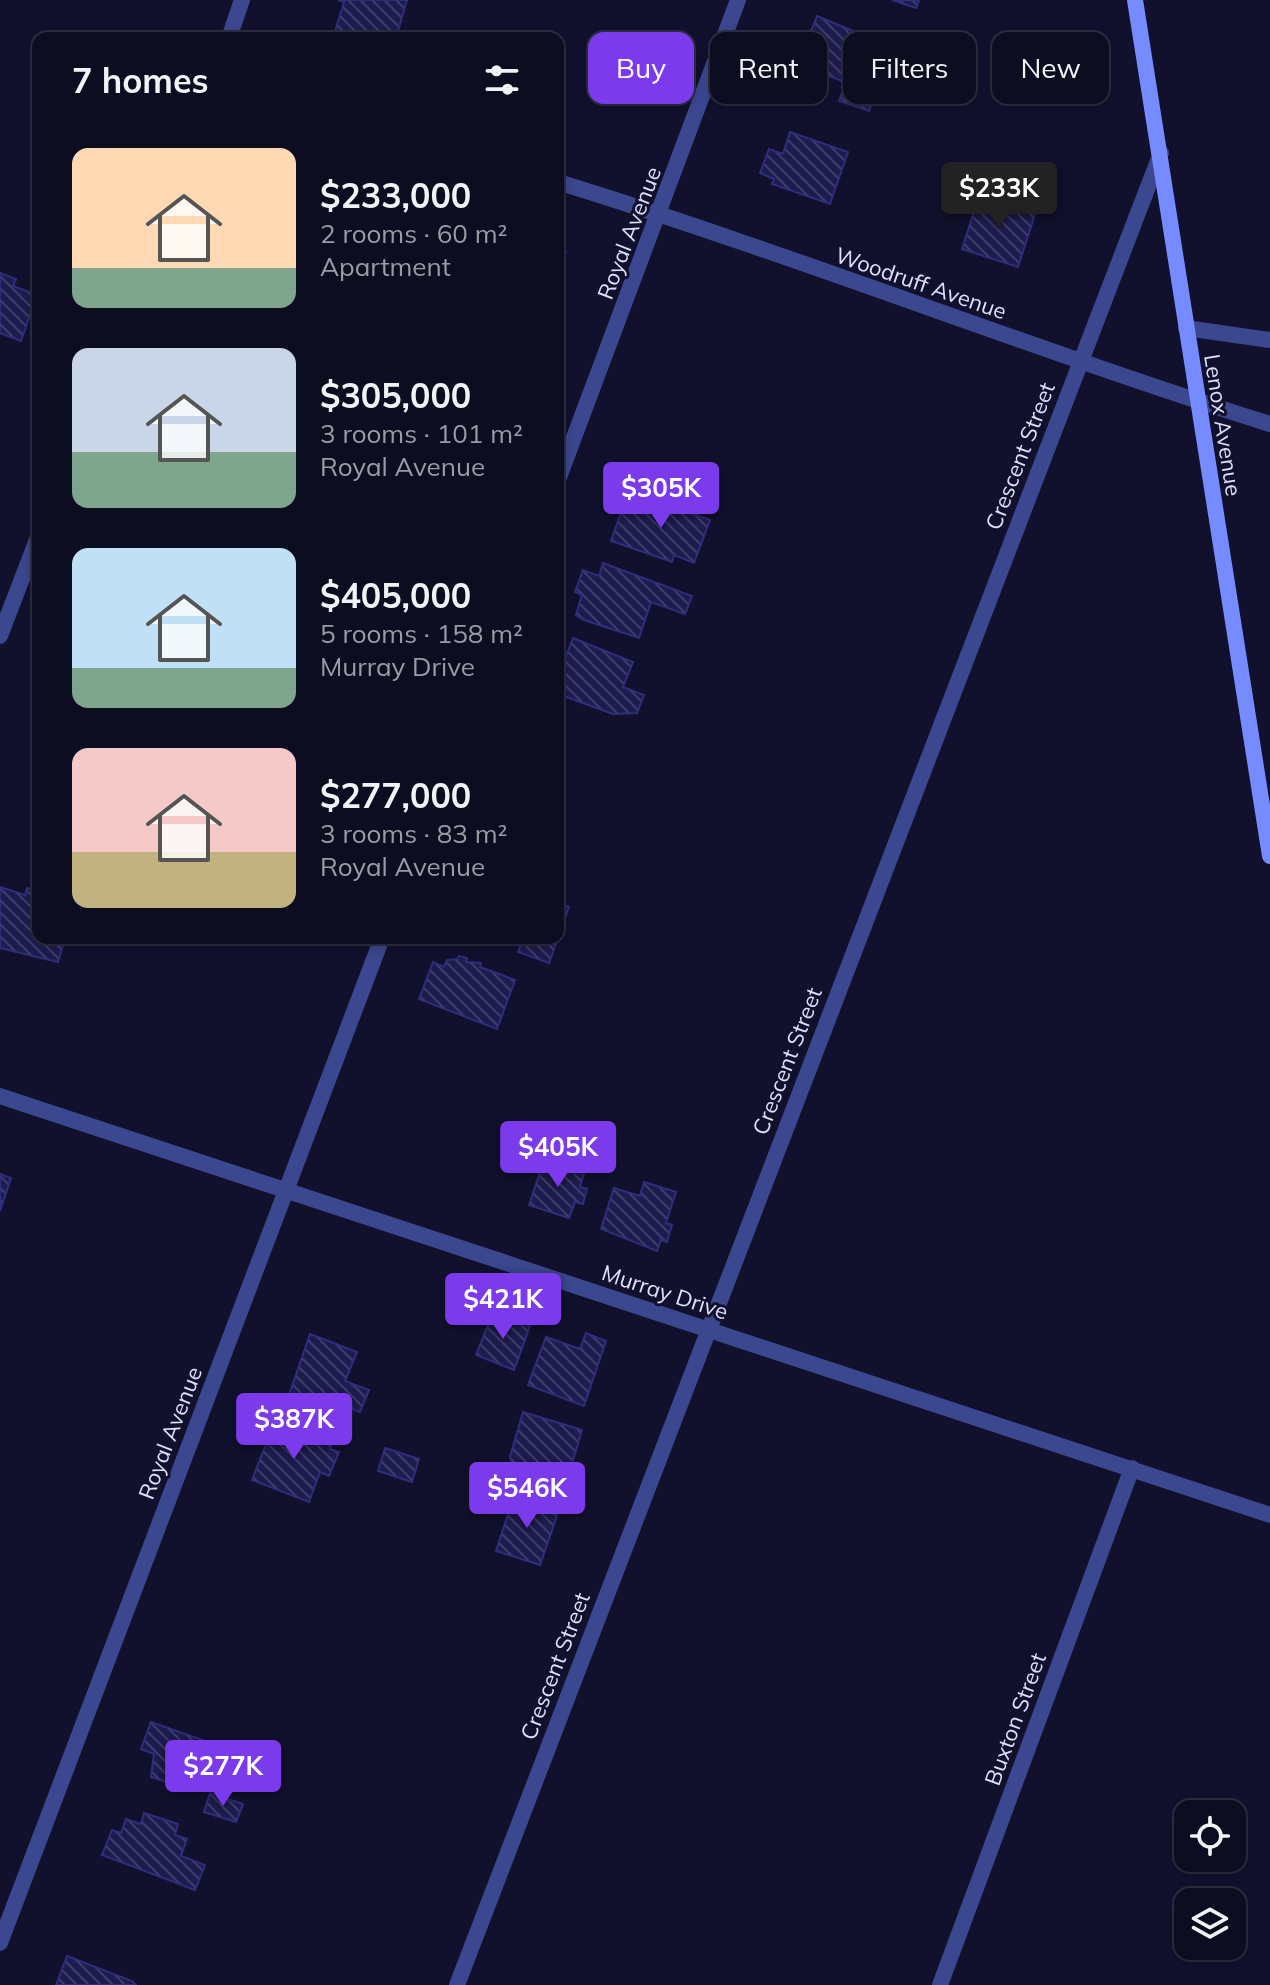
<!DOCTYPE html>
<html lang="en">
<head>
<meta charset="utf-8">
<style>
	:root { --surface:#0d0d22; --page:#16162a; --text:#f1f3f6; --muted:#9a9ca5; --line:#2d2d40; --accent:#7c3aed }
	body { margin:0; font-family:Mulish,sans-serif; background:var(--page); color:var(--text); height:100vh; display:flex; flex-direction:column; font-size:30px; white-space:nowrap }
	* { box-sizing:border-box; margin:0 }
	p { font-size:26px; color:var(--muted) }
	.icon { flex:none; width:44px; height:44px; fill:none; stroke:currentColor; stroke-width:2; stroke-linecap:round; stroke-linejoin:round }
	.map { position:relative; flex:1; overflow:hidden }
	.sheet { position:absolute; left:32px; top:32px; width:532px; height:912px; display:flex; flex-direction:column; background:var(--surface); border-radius:16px; box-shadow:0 4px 12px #0003,0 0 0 2px var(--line) }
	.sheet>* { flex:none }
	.hud { position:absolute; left:588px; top:32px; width:562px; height:72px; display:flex; gap:16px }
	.buttons { position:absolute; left:1174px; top:1800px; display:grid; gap:16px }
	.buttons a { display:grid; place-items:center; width:72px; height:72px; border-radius:16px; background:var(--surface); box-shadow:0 4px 12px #0003,0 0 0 2px var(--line); font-size:40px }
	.price { position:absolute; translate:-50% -68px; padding:0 18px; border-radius:8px; background:var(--accent); color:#fff; font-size:26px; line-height:52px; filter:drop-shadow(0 2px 4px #0008) }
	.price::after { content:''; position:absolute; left:50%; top:48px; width:24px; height:18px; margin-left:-12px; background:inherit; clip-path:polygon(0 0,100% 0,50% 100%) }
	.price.current { background:#222; color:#fff }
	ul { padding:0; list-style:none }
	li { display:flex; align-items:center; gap:24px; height:200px; padding:0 40px }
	li span { display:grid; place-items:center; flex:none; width:224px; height:160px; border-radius:16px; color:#555 }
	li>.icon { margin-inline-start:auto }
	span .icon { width:96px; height:96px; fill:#fffc; stroke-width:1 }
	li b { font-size:34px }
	h2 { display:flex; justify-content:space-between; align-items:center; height:96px; padding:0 40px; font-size:34px }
	.pill { padding:0 28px; border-radius:16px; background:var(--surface); box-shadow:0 4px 12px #0003,0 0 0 2px var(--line); font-size:28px; line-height:72px }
	.pill.current { background:var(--accent); color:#fff }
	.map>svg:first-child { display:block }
</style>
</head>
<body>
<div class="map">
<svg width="1270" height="1985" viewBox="0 0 1270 1985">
	<defs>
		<pattern id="building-back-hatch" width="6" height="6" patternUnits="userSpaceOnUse" patternTransform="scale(2)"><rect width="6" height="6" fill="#1d1c4f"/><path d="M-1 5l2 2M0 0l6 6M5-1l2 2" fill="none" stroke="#3d3d69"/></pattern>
	</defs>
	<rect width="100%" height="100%" fill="#11112e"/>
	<!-- building -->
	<path fill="url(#building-back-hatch)" stroke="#2e2e7c" stroke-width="2" d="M338 0H407L396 38H333L344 2Z
		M892 0H919L916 8Z
		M817 16 870 38 864 57 871 59 862 85 876 90 869 111 839 101 845 85 840 80 798 65Z
		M790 132 848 152 830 204 772 184 774 179 760 173 769 149 783 154Z
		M980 193 1036 211 1018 267 962 249Z
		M558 245 566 252 558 271Z
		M0 273 16 279 13 286 37 295 21 341 0 333Z
		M647 490 660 495 658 501 710 520 694 563 674 555 672 562 611 541 623 507 639 512Z
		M603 563 692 596 685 614 651 602 639 638 584 620 576 615 582 595 575 592 583 570 599 576Z
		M573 638 633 662 623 687 644 695 637 713 613 714 558 694V667L561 669Z
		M0 887 25 895 27 888 38 892V938L64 942 58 962 0 948Z
		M558 903 569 907 558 937Z
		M512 938H558L549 963 518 952 522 942Z
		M459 956 467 958 466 962 481 963 480 967 515 980 497 1029 419 999 433 962 444 967 447 960 457 959Z
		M544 1160 584 1173 580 1187 587 1189 583 1204 575 1202 569 1218 529 1205Z
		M0 1174 11 1178 0 1211Z
		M644 1182 676 1192 666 1223 672 1225 667 1242 661 1240 657 1251 601 1229 614 1188 640 1196Z
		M493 1312 530 1326 514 1370 476 1355Z
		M586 1333 606 1341 584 1406 528 1385 546 1337 580 1349Z
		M310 1334 357 1352 345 1381 369 1390 360 1412 311 1394 307 1405 288 1398Z
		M523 1412 582 1430 565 1487 514 1471 510 1457Z
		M275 1421 332 1442 330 1449 339 1452 329 1476 320 1472 309 1502 252 1480Z
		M385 1448 419 1459 412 1482 378 1471Z
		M514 1496 559 1510 540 1565 496 1551Z
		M151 1722 248 1756 239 1783 201 1770 194 1791 151 1777 154 1754 141 1749Z
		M210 1793 243 1804 236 1822 204 1812Z
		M144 1813 178 1824 175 1835 187 1839 181 1856 205 1865 195 1890 102 1855 112 1830 121 1833 126 1819 141 1824Z
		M67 1956 132 1981 136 1985H56Z"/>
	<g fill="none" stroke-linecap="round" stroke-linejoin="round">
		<!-- lane -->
		<path stroke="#3b478e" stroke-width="16" d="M1186 328 1270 340"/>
		<!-- street -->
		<path stroke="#3b478e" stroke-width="16" d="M229 38 242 0
			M558 182C798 256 1031 349 1270 424
			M558 480 738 0
			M0 636 38 537
			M0 1096 1270 1515
			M0 1943 382 938
			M457 1985 1161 153
			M940 1985 1132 1468"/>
		<!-- secondary -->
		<path stroke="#758bff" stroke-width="16" d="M1135 0 1270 856"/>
	</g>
	<g text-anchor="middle" stroke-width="6" stroke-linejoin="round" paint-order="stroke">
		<!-- street labels -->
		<g font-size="22" fill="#dee0ff" stroke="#11112e">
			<text transform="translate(629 233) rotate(-69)" y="8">Royal Avenue</text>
			<text transform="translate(921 283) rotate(19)" y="8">Woodruff Avenue</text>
			<text transform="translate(1223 425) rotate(81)" y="8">Lenox Avenue</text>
			<text transform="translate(1020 456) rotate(-69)" y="8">Crescent Street</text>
			<text transform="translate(787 1061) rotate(-69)" y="8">Crescent Street</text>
			<text transform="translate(665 1292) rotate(18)" y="8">Murray Drive</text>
			<text transform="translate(170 1433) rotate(-69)" y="8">Royal Avenue</text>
			<text transform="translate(555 1666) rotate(-69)" y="8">Crescent Street</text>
			<text transform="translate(1015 1719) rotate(-70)" y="8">Buxton Street</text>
		</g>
	</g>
</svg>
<div class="buttons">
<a><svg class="icon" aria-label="locate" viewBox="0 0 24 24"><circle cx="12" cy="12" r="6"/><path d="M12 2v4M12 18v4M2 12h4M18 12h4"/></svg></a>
<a><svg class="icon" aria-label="layers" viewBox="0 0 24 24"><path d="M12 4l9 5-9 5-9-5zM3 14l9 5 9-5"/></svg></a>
</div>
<b class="price current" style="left:999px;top:230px">$233K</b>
<b class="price" style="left:661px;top:530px">$305K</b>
<b class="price" style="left:558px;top:1189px">$405K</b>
<b class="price" style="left:503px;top:1341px">$421K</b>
<b class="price" style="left:294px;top:1461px">$387K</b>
<b class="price" style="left:527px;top:1530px">$546K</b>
<b class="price" style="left:223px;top:1808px">$277K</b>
<div class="hud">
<a class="pill current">Buy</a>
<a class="pill">Rent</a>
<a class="pill">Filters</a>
<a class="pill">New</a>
</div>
<section class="sheet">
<h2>7 homes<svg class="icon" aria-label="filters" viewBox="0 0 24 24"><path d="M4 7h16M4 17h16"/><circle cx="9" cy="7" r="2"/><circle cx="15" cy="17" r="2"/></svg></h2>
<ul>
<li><span style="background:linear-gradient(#ffd9b3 75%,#7fa58c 0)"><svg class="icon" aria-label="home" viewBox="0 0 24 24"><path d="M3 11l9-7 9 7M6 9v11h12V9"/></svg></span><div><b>$233,000</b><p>2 rooms · 60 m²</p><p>Apartment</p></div></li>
<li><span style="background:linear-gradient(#c9d6e8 65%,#7fa58c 0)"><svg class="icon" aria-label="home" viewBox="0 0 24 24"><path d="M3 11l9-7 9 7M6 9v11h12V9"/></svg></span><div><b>$305,000</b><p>3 rooms · 101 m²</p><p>Royal Avenue</p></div></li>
<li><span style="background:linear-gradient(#bfe0f5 75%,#7fa58c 0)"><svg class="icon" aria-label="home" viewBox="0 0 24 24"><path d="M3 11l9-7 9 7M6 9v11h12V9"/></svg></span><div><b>$405,000</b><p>5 rooms · 158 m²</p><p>Murray Drive</p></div></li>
<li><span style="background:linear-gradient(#f6c9c9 65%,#c2b280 0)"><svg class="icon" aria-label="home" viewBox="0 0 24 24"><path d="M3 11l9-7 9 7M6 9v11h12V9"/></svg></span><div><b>$277,000</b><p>3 rooms · 83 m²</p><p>Royal Avenue</p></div></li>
</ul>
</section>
</div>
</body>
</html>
